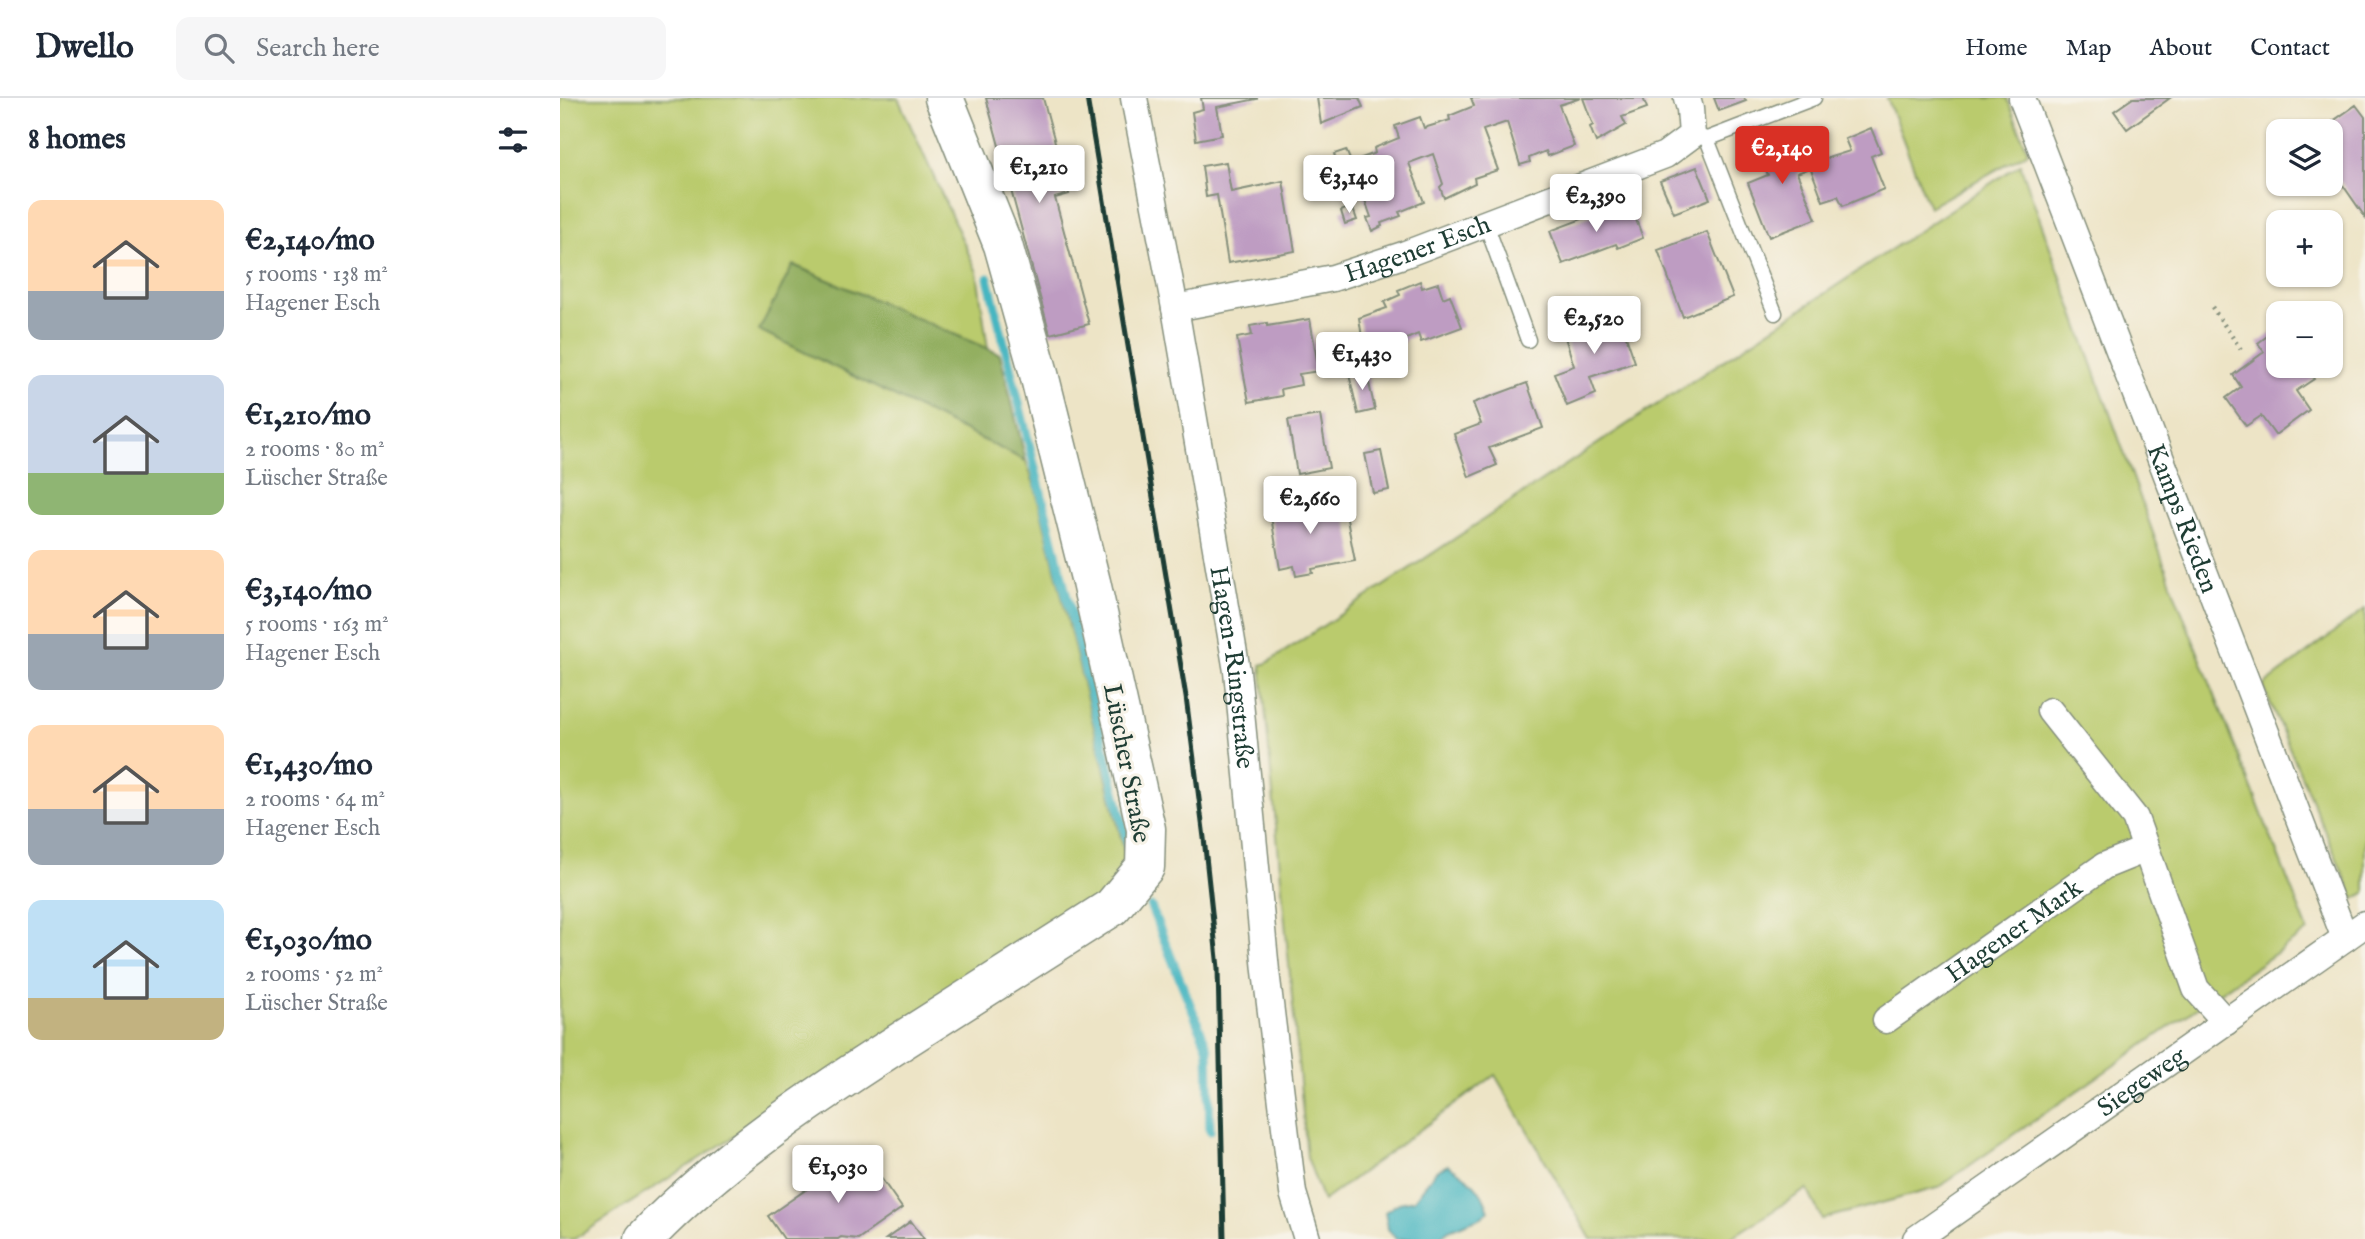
<!DOCTYPE html>
<html lang="en">
<head>
<meta charset="utf-8">
<style>
	:root { --surface:#fff; --page:#f6f6f7; --text:#1f2937; --muted:#747a83; --line:#e0e1e3; --accent:#d93025 }
	body { margin:0; font-family:"IM FELL English",serif; background:var(--page); color:var(--text); height:100vh; display:flex; flex-direction:column; font-size:26px; white-space:nowrap }
	* { box-sizing:border-box; margin:0 }
	p { font-size:23px; color:var(--muted) }
	.icon { flex:none; width:38px; height:38px; fill:none; stroke:currentColor; stroke-width:2; stroke-linecap:round; stroke-linejoin:round }
	.map { position:relative; flex:1; overflow:hidden }
	.drawer { display:flex; flex-direction:column; background:var(--surface); width:560px }
	.drawer>* { flex:none }
	.controls { position:absolute; left:1706px; top:21px; display:grid; gap:14px }
	.controls a { display:grid; place-items:center; width:77px; height:77px; border-radius:14px; background:var(--surface); box-shadow:0 2px 5px #0004; font-size:35px }
	.price { position:absolute; translate:-50% -60px; padding:0 16px; border-radius:7px; background:#fff; color:#222; font-size:23px; line-height:46px; filter:drop-shadow(0 2px 4px #0008) }
	.price::after { content:''; position:absolute; left:50%; top:42px; width:21px; height:16px; margin-left:-10px; background:inherit; clip-path:polygon(0 0,100% 0,50% 100%) }
	.price.on { background:var(--accent); color:#fff }
	ul { padding:0; list-style:none }
	li { display:flex; align-items:center; gap:21px; height:175px; padding:0 28px }
	li span { display:grid; place-items:center; flex:none; width:196px; height:140px; border-radius:14px; color:#555 }
	li>.icon { margin-inline-start:auto }
	span .icon { width:84px; height:84px; fill:#fffc; stroke-width:1 }
	li b { font-size:30px }
	h2 { display:flex; justify-content:space-between; align-items:center; height:84px; padding:0 28px; font-size:30px }
	header { display:flex; align-items:center; gap:42px; box-sizing:border-box; height:98px; padding:0 35px; background:var(--surface); border-bottom:2px solid var(--line) }
	header strong { font-size:33px }
	nav { display:flex; gap:38px; margin-inline-start:auto; font-size:24px }
	.search { width:490px; height:63px; background:var(--page); display:flex; align-items:center; gap:18px; box-sizing:border-box; padding:0 24px; border-radius:14px; color:var(--muted); font-size:26px }
	main { display:flex; flex:1; min-height:0 }
	.map>svg:first-child { display:block }
</style>
</head>
<body>
<header>
<strong>Dwello</strong>
<div class="search"><svg class="icon" aria-label="search" viewBox="0 0 24 24"><circle cx="10" cy="10" r="6"/><path d="M15 15l6 6"/></svg>Search here</div>
<nav><a>Home</a><a>Map</a><a>About</a><a>Contact</a></nav>
</header>
<main>
<section class="drawer">
<h2>8 homes<svg class="icon" aria-label="filters" viewBox="0 0 24 24"><path d="M4 7h16M4 17h16"/><circle cx="9" cy="7" r="2"/><circle cx="15" cy="17" r="2"/></svg></h2>
<ul>
<li><span style="background:linear-gradient(#ffd9b3 65%,#9aa5b1 0)"><svg class="icon" aria-label="home" viewBox="0 0 24 24"><path d="M3 11l9-7 9 7M6 9v11h12V9"/></svg></span><div><b>€2,140/mo</b><p>5 rooms · 138 m²</p><p>Hagener Esch</p></div></li>
<li><span style="background:linear-gradient(#c9d6e8 70%,#8fb573 0)"><svg class="icon" aria-label="home" viewBox="0 0 24 24"><path d="M3 11l9-7 9 7M6 9v11h12V9"/></svg></span><div><b>€1,210/mo</b><p>2 rooms · 80 m²</p><p>Lüscher Straße</p></div></li>
<li><span style="background:linear-gradient(#ffd9b3 60%,#9aa5b1 0)"><svg class="icon" aria-label="home" viewBox="0 0 24 24"><path d="M3 11l9-7 9 7M6 9v11h12V9"/></svg></span><div><b>€3,140/mo</b><p>5 rooms · 163 m²</p><p>Hagener Esch</p></div></li>
<li><span style="background:linear-gradient(#ffd9b3 60%,#9aa5b1 0)"><svg class="icon" aria-label="home" viewBox="0 0 24 24"><path d="M3 11l9-7 9 7M6 9v11h12V9"/></svg></span><div><b>€1,430/mo</b><p>2 rooms · 64 m²</p><p>Hagener Esch</p></div></li>
<li><span style="background:linear-gradient(#bfe0f5 70%,#c2b280 0)"><svg class="icon" aria-label="home" viewBox="0 0 24 24"><path d="M3 11l9-7 9 7M6 9v11h12V9"/></svg></span><div><b>€1,030/mo</b><p>2 rooms · 52 m²</p><p>Lüscher Straße</p></div></li>
</ul>
</section>
<div class="map">
<svg width="1805" height="1141" viewBox="0 0 1805 1141">
	<rect width="100%" height="100%" fill="#f7f3e8"/>
	<filter id="ink" filterUnits="userSpaceOnUse"><feTurbulence type="fractalNoise" baseFrequency=".0143" numOctaves="2"/><feDisplacementMap in="SourceGraphic" scale="14" xChannelSelector="R" yChannelSelector="G"/><feConvolveMatrix kernelMatrix="1 2 1 2 8 2 1 2 1" color-interpolation-filters="sRGB"/></filter>
	<filter id="wash" filterUnits="userSpaceOnUse"><feTurbulence type="fractalNoise" baseFrequency=".00686" numOctaves="4" result="noise"/><feDisplacementMap in="SourceGraphic" scale="28" xChannelSelector="R" yChannelSelector="G"/><feGaussianBlur stdDeviation="1.57" result="paint"/><feColorMatrix in="noise" values="0 0 0 0 0 0 0 0 0 0 0 0 0 0 0 0 0 1.4 0 .05"/><feComposite in="paint" operator="in"/></filter>
	<g filter="url(#wash)">
		<rect width="100%" height="100%" fill="#ede4c6"/>
		<!-- green -->
		<path fill="#bacb6d" stroke="#6c8450" stroke-width="2" d="M0 0H338L417 174 428 251 234 167 200 232 466 363 475 389 567 765 547 799 14 1141H0Z
			M1327 0H1447L1468 54 1369 109Z
			M1460 66 1616 499 1748 833 1377 1090 1262 1121 1247 1091 1169 1141H1031L935 977 763 1103 747 1059 701 567 707 565Z
			M1805 511V795L1794 801 1703 588Z"/>
		<!-- forest -->
		<path fill="#93af60" stroke="#59764a" stroke-width="2" d="M233 167 440 256 466 363 199 232Z"/>
		<!-- water -->
		<path fill="#47b6c1" stroke="#337a7a" stroke-width="2" d="M888 1067C908 1079 922 1090 929 1113L922 1119 889 1132 877 1141H836L828 1131 825 1114 839 1105 854 1102 876 1073Z"/>
		<g fill="none" stroke-linecap="round" stroke-linejoin="round">
			<!-- stream -->
			<path stroke="#47b6c1" stroke-width="9" d="M428 180 569 750
				M591 809 648 951 650 1033"/>
		</g>
		<g id="blocks">
			<!-- building -->
			<path fill="#be9cc2" d="M426 0H483L509 96 495 100 529 226 490 236Z
				M641 0H697V1L657 9 662 37 636 42 632 14 643 11Z
				M757 0H799L803 9 761 26Z
				M911 0H1021L999 7 1014 48 988 58 986 53 969 60 970 64 960 67 947 24 923 32 938 72 914 80 915 85 884 100 880 89 883 86 873 56 849 65 864 104 839 114 841 118 821 125 822 128 812 133 807 120 811 119 800 88 788 92 774 56 786 52 791 64 815 55 814 50 839 40 835 28 860 19 864 30 890 22 889 18 914 8Z
				M1023 0H1083L1087 10 1062 19 1066 27 1036 44 1030 29 1033 27Z
				M1154 0H1184L1186 3 1159 13Z
				M1573 0H1610L1567 31 1554 13Z
				M1796 7 1805 19V119L1780 83 1770 91 1766 86H1771V33H1759Z
				M1311 30 1321 54 1311 58 1324 91 1283 108 1278 98 1263 103 1249 66 1290 53 1285 41Z
				M1233 32 1248 71 1237 75 1256 121 1209 139 1188 85 1208 77 1196 47Z
				M666 64 671 94 723 83 735 153 668 165 657 97 646 99 642 68Z
				M1137 69 1150 101 1114 115 1100 83Z
				M1070 106 1083 140 1058 150 1056 146 1003 166 990 133 1043 113 1044 117Z
				M792 108 797 122 785 126 781 113Z
				M1147 134 1173 199 1123 219 1098 152Z
				M860 183 862 190 878 185 883 200 890 197 902 229 861 244 858 236 844 242 845 244 805 259 799 220 827 210 824 204 840 197 838 192Z
				M1067 214 1073 232 1065 235 1075 264 1030 279 1036 296 1007 308 994 275 1014 268 1004 236Z
				M750 221 759 273 739 276 741 287 721 291 722 298 689 304 677 240 692 237 690 228 707 225V228Z
				M1718 230V268H1744L1754 281 1736 293 1749 312 1715 337 1701 318 1686 328 1666 300 1681 289 1673 277 1704 254 1698 245Z
				M806 272 815 312 798 316 789 276Z
				M967 285 983 330 929 350 937 367 909 379 894 336 921 326 913 305Z
				M760 317 769 370 737 376 728 322Z
				M821 353 829 392 813 395 805 356Z
				M742 401 743 408 763 404 765 415 785 411 795 463 752 471 753 475 736 478 734 468 720 471 709 407Z
				M302 1053 342 1110 298 1141 281 1139 278 1141H224L208 1118Z
				M351 1123 364 1141H326Z"/>
		</g>
	</g>
	<g filter="url(#ink)">
		<use href="#blocks" fill-opacity="0" stroke="#86907d" stroke-width="2"/>
		<g fill="none" stroke-linecap="round" stroke-linejoin="round">
			<!-- lane casing -->
			<g stroke="#86907d" stroke-width="17">
				<path id="lane" d="M1140 39 1147 41 1254 0
					M1147 41 1215 215
					M926 126 968 242"/>
			</g>
			<!-- street casing -->
			<g stroke="#86907d" stroke-width="29">
				<g id="street">
					<path id="s1" d="M574 0 615 210 677 573 706 873 733 1095 747 1141"/>
					<path id="s2" d="M1462 0 1785 840"/>
					<path id="s3" d="M615 210 773 180 843 157 1105 57 1132 37 1130 11 1127 0"/>
					<path d="M1490 613 1575 720 1636 891 1666 924"/>
					<path id="s4" d="M1326 922 1544 768 1586 751"/>
					<path id="s5" d="M1356 1141 1805 826"/>
				</g>
			</g>
			<!-- secondary casing -->
			<g stroke="#86907d" stroke-width="41">
				<path id="secondary" d="M84 1141C160 1061 261 994 354 935 420 893 486 851 552 809L585 769 586 731 531 484 478 272 443 147 384 0"/>
			</g>
			<!-- path -->
			<path stroke="#86907d" stroke-width="4.5" stroke-dasharray="2 5" stroke-linecap="butt" d="M1652 209 1682 253"/>
			<!-- lane -->
			<use href="#lane" stroke="#fff" stroke-width="14"/>
			<!-- street -->
			<use href="#street" stroke="#fff" stroke-width="26"/>
			<!-- secondary -->
			<use href="#secondary" stroke="#fff" stroke-width="38"/>
			<!-- rail -->
			<path stroke="#1f3d34" stroke-width="5" d="M527 0 626 599 644 740 658 870 664 1141"/>
		</g>
	</g>
	<g text-anchor="middle" stroke-width="6" stroke-linejoin="round" paint-order="stroke">
		<!-- street labels -->
		<g font-size="26" fill="#1f3d34" stroke="#f7f3e8">
			<text dy="9" stroke="none"><textPath href="#s3" startOffset="250">Hagener Esch</textPath></text>
			<text dy="9" stroke="none"><textPath href="#s2" startOffset="450">Kamps Rieden</textPath></text>
			<text dy="9" stroke="none"><textPath href="#s1" startOffset="578">Hagen-Ringstraße</textPath></text>
			<text transform="translate(568 665) rotate(79)" y="9">Lüscher Straße</text>
			<text dy="9" stroke="none"><textPath href="#s4" startOffset="156">Hagener Mark</textPath></text>
			<text dy="9" stroke="none"><textPath href="#s5" startOffset="275">Siegeweg</textPath></text>
		</g>
	</g>
</svg>
<div class="controls">
<a><svg class="icon" aria-label="layers" viewBox="0 0 24 24"><path d="M12 4l9 5-9 5-9-5zM3 14l9 5 9-5"/></svg></a>
<a>+</a>
<a>−</a>
</div>
<b class="price on" style="left:1222px;top:88px">€2,140</b>
<b class="price" style="left:479px;top:107px">€1,210</b>
<b class="price" style="left:789px;top:117px">€3,140</b>
<b class="price" style="left:1036px;top:136px">€2,390</b>
<b class="price" style="left:1034px;top:258px">€2,520</b>
<b class="price" style="left:802px;top:294px">€1,430</b>
<b class="price" style="left:750px;top:438px">€2,660</b>
<b class="price" style="left:278px;top:1107px">€1,030</b>
</div>
</main>
</body>
</html>
